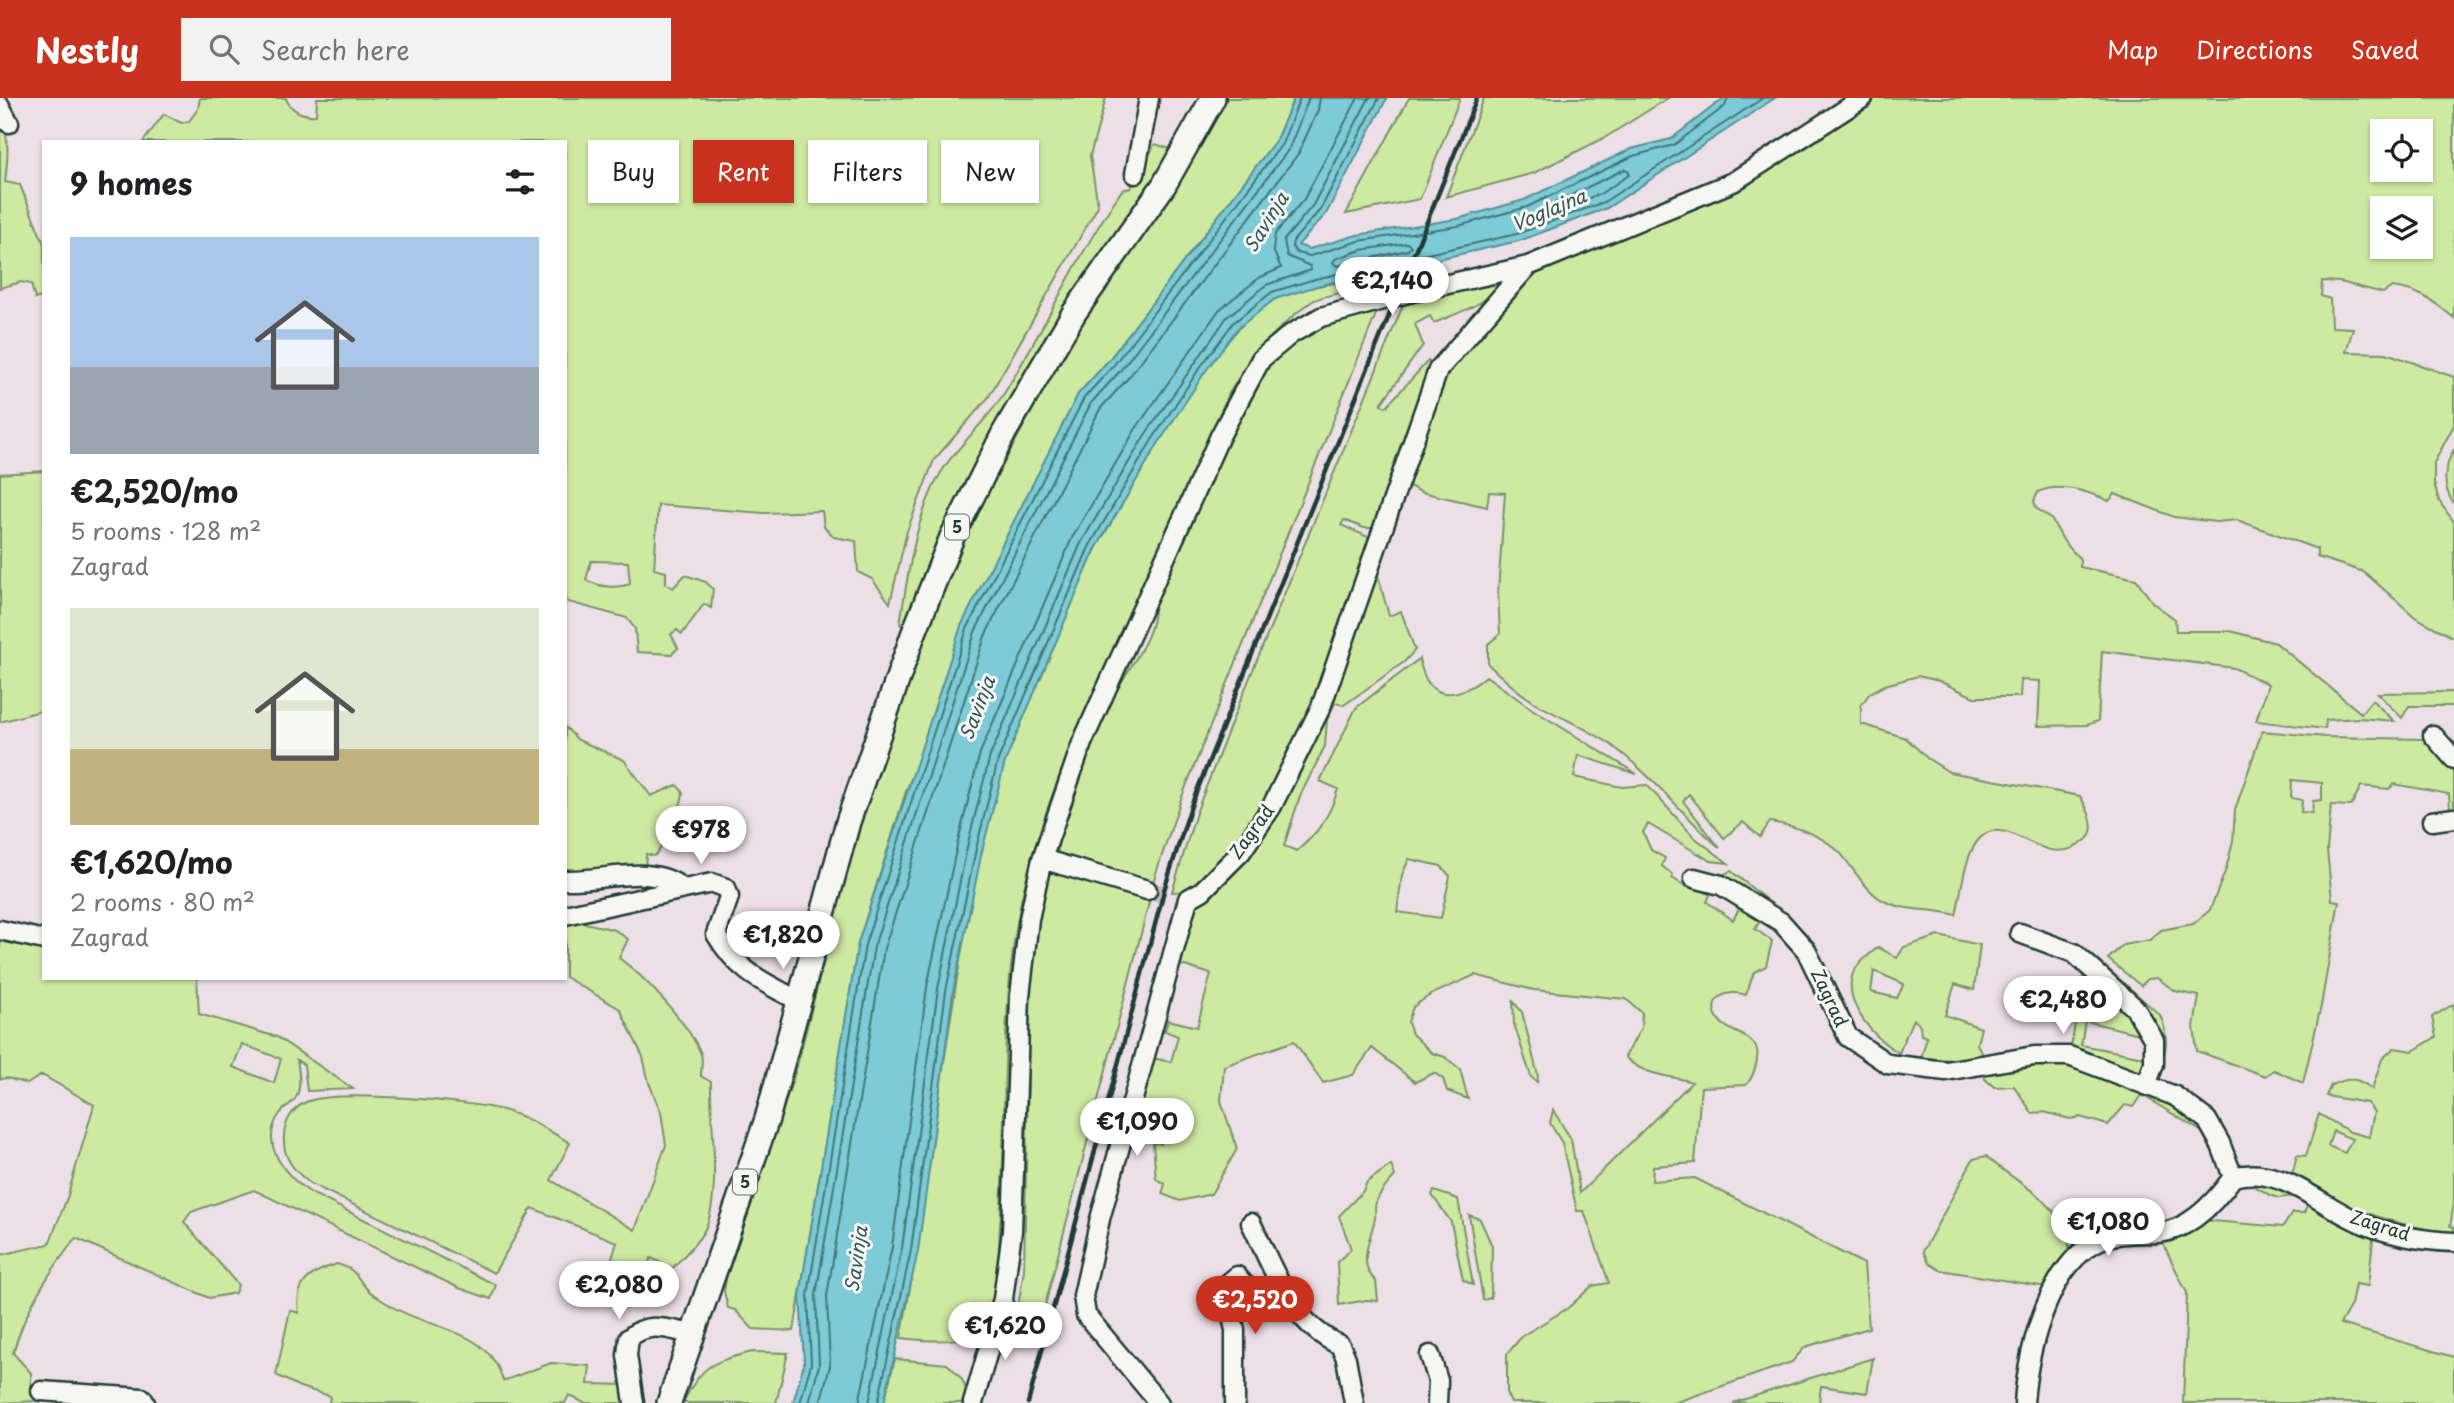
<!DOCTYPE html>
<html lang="en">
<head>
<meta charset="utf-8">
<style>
	:root { --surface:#fff; --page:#f2f2f2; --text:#202124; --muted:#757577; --accent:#c8321e }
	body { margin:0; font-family:"Playpen Sans",sans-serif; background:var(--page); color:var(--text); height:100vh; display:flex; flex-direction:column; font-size:26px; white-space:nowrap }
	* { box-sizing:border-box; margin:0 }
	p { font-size:23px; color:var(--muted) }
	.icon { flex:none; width:38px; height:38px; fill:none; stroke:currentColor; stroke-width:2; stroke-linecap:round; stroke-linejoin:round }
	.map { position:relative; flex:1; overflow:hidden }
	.side { position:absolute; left:42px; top:42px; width:525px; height:840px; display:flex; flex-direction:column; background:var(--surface); border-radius:0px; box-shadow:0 2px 5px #0004 }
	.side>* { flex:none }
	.hud { position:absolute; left:588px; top:42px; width:665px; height:63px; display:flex; gap:14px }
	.buttons { position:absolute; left:2370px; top:21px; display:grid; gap:14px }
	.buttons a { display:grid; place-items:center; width:63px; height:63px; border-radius:0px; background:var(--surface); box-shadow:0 2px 5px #0004; font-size:35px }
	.price { position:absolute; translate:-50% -60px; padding:0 16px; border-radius:24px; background:#fff; color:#222; font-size:23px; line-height:46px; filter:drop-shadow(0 2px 4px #0008) }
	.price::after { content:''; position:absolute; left:50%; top:42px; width:21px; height:16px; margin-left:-10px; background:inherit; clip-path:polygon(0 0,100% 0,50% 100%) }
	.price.current { background:var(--accent); color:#fff }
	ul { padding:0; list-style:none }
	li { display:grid; align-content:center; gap:14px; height:371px; padding:0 28px }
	li span { display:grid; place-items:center; height:217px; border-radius:0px; color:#555 }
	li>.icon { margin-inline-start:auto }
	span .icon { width:126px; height:126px; fill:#fffc; stroke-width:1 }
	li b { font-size:30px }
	h2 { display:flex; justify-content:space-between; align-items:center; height:84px; padding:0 28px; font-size:30px }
	.chip { padding:0 24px; border-radius:0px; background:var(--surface); box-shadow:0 2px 5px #0004; font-size:24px; line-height:63px }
	.chip.current { background:var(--accent); color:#fff }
	header { display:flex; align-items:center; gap:42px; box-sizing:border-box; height:98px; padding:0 35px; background:var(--accent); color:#fff }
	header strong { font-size:33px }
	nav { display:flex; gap:38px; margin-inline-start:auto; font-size:24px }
	.search { width:490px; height:63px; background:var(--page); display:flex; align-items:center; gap:18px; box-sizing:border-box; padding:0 24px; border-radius:0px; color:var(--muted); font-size:26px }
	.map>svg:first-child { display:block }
</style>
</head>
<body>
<header>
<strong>Nestly</strong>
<div class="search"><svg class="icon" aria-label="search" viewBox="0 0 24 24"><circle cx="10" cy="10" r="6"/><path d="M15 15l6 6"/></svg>Search here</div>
<nav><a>Map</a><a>Directions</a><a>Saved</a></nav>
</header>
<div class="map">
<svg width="2454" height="1305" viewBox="0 0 2454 1305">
	<rect width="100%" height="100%" fill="#eddfe6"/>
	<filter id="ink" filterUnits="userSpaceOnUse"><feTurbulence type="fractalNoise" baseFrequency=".0143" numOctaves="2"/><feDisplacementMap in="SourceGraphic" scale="14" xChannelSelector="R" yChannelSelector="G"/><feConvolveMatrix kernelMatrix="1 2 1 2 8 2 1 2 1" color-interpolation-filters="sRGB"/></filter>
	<g filter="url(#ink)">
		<!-- green -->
		<path fill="#ceeaa1" stroke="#76946a" stroke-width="2" fill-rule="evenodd" d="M200 0H286C290 13 304 18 316 17L317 0H1106L1090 58 1098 108 988 300 934 362 907 433 890 505 872 481 858 474 856 443 834 439 824 429 822 413 764 415 658 407 654 471 666 474V486L673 490 685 477 706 484 713 491 711 510 704 506 682 536 677 532 671 536 678 550 672 556 637 554 635 531 627 520 565 503V44H143L164 16 181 25 189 23 198 11ZM591 463 628 464 630 486C616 491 599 489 586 482Z
			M1226 0H1294L1276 42 1108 263 1078 296 907 690 858 846 794 1233 753 1231 735 1212 728 1210 724 1193 726 1181 796 972 858 729 925 540 971 426 1086 212 1203 42Z
			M1409 0H1460L1420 101 1346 116Z
			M1484 0H1668L1606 39 1534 75 1446 99Z
			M1873 0H2454V220C2434 203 2419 192 2392 189L2383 195 2340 184 2322 183 2321 198 2330 201 2331 229 2353 230 2346 254 2386 255 2454 279V327L2434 365V385L2439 403 2454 424V540L2415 519 2364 474 2317 459V451L2237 422 2216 424 2174 419 2115 396 2109 403C2089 394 2060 384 2038 394L2034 403 2036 410 2051 421 2065 445 2080 461V469L2136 481 2153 505 2175 521 2176 533H2230L2276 545 2361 615 2372 602 2394 623 2360 620 2326 622 2325 631 2256 623 2268 586 2234 570 2102 553 2098 623 2087 627 2038 628 2040 583 2021 582 2020 599H1974L1939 583 1918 578 1885 587 1870 595 1861 607V626L1906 640 1927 660 1949 674 2080 698C2087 710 2099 731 2086 742 2047 774 2018 724 1989 734 1964 744 1962 794 1956 817 1931 810 1905 814 1882 802 1867 793 1856 775 1846 762 1830 739 1796 728 1770 724L1760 739 1743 724 1724 740 1689 696 1683 703 1720 750C1682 716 1651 676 1610 646 1586 629 1558 619 1534 604 1517 593 1502 580 1488 566V546L1500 536 1498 494 1505 395 1489 394 1487 409 1421 394 1405 386 1446 271 1514 195 1546 168 1715 102 1809 48ZM2382 33H2420V72H2382ZM2382 110H2420V149H2382Z
			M0 17C10 39 8 60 5 84L20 87 44 146V198L35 201 31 186 21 184 0 190Z
			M1155 46 1174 52 905 529 900 526C908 475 917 406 948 364 966 340 989 320 1005 294 1046 227 1077 158 1122 92L1131 90Z
			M1507 180C1491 205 1460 214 1434 225L1430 218 1415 226 1423 247 1381 306 1386 309 1428 263 1435 266 1375 430H1364L1344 422 1341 427 1368 439 1371 447 1333 544 1312 617 1244 742 1193 793 1172 794 1196 715 1234 618 1403 207Z
			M1354 182 1353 192C1341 196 1321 197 1311 204 1275 230 1251 259 1228 297 1189 384 1150 472 1110 559 1072 646 1033 731 1017 825 1000 925 1007 1028 1000 1128 998 1157 1001 1192 988 1218 971 1250 931 1243 901 1240 938 1050 949 854 1004 667 1015 630 1033 595 1048 560 1064 523 1078 485 1097 449 1114 417 1133 386 1152 355 1178 313 1233 219 1277 200 1301 189 1328 186 1354 182Z
			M1378 211 1181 701 1152 787 1064 760 1058 754C1056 717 1098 626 1117 592 1132 564 1156 537 1154 505L1244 306 1260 280 1279 255 1298 240 1317 230Z
			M2454 351V406C2441 387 2444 370 2454 351Z
			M44 373V612L0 624V376Z
			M1375 467 1389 518 1401 513 1415 552 1404 564 1344 607 1335 605 1327 622 1325 648 1300 698 1284 748 1297 753C1318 735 1330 718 1338 691L1320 683 1356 610 1419 561C1421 568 1423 577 1427 583 1441 606 1471 592 1486 578L1532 611 1637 676 1578 657 1574 679 1622 689 1647 687 1694 739 1728 765 1711 763 1648 726 1643 734 1651 752 1665 760 1662 768 1673 777 1672 780 1687 789 1689 784 1710 797 1707 804 1733 822 1741 807 1714 789 1722 777 1731 773 1796 826 1808 840 1806 842 1763 818 1755 831 1772 843 1766 868 1754 874 1746 897C1728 890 1704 901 1719 922 1727 935 1752 935 1757 952 1759 962 1753 980 1746 987L1701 989 1695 1065 1653 1068 1652 1083 1695 1080 1864 1166 1869 1230 1805 1249 1792 1264 1674 1305H1511L1507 1297V1256L1522 1238 1568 1210 1592 1188 1609 1185 1584 1113H1577L1562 1045 1550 1025 1553 1012 1571 1041 1580 1095 1692 984C1669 977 1643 978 1625 959L1641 930 1642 915 1626 901 1534 892 1475 877 1430 897 1413 909 1408 924 1412 936 1432 955 1445 959 1460 971 1468 1001 1447 993 1443 981 1434 975 1415 984 1372 950 1353 977 1323 985 1294 943 1224 968 1221 1003 1237 1051 1211 1096 1180 1103 1162 1096 1165 1086 1156 1081 1153 1045 1161 1046 1167 1012 1137 1003 1148 959 1171 964 1178 938 1165 933 1168 922 1197 929 1211 876 1175 865 1199 802 1247 754ZM1409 761 1441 768 1450 778 1441 820 1397 814 1402 777Z
			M2454 594V608H2409L2402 620 2377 595Z
			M565 629 578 642 624 662 651 698 677 687 683 694C682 710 675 715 668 729 662 741 664 750 654 758L646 756 645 774 565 777Z
			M2262 633 2325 639 2423 641 2454 666V713H2450L2449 696 2394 686 2389 691 2361 688 2351 708 2331 707 2327 752 2332 802 2339 803 2321 908 2303 985 2274 972 2265 978 2197 953 2194 929 2199 898 2175 893 2157 880 2148 881 2141 888 2108 861 2123 847 2150 842 2161 832 2193 826 2210 812 2226 771 2233 743 2235 712ZM2292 682 2322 685V702L2313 703 2312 715 2301 714 2302 702 2291 700Z
			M1057 773 1151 797 1042 1219 1017 1215 1024 1172 1030 877 1034 840 1049 776Z
			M583 819 585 825 615 832 628 841 619 860C645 879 689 926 701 956 703 962 701 972 701 978L711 984C710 1026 722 1095 705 1131 698 1145 683 1158 673 1170L651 1160 638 1189 623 1182 612 1206 606 1181 617 1144 532 1110 494 1175 311 1086C294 1073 282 1060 284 1037 285 1023 293 1010 306 1004 336 991 469 1003 503 1012 528 1019 548 1032 570 1045L551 1082 635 1132 666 1047 661 1014 649 985 643 959 620 911 565 879V822Z
			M0 836 44 846V880H197L199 916 277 939 353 991 307 993 304 967 297 962C299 973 302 991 295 1001 291 1006 284 1010 279 1017 259 1047 286 1079 311 1095L496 1187 491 1201 459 1190 254 1092 191 1114 184 1124 238 1187 235 1195 209 1200 76 1140C47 1177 26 1210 13 1255L31 1275V1288L37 1303 0 1305V1157L49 1146 67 1100 94 1007 42 977 27 986 7 980 0 981ZM242 946 281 961 274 985 233 969Z
			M1939 838 1980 847 1974 892 1955 886 1945 917 1981 930 1977 946 1987 964 1921 960 1927 939 1921 937 1920 927 1913 921 1899 955C1876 942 1844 908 1852 878 1856 866 1869 857 1878 849L1897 860 1904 849ZM1874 873 1904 886 1897 900 1871 894Z
			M2091 856 2160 917C2170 939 2166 956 2158 978L2151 981 2070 955 2084 872ZM2085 923 2148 938 2144 959 2081 947Z
			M1513 903 1522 914 1538 978 1537 984 1531 979 1514 926Z
			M2454 906V1106L2450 1128 2454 1129V1135C2393 1129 2346 1108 2291 1081L2297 1057 2306 1058 2319 1016 2350 1034 2369 1039 2374 1014 2367 1005 2326 998 2331 987C2350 979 2356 979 2372 991L2382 961 2394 950 2413 953 2436 939 2432 919ZM2333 1033 2352 1041 2345 1055 2328 1048Z
			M2066 961 2122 976 2198 1020 2218 1046 2210 1050 2202 1034 2142 997 2134 1009 2125 1007 2108 1027 2080 1019 2070 1021 2044 1014 2032 1015 2014 988 1994 989 1985 981 1984 968Z
			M1986 1058C2023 1092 2065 1101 2071 1159L2053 1190 1940 1172 1929 1165 1923 1153 1973 1061Z
			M1391 1067 1395 1078C1389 1084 1379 1096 1376 1104 1374 1109 1376 1115 1375 1120 1371 1141 1356 1166 1376 1183L1378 1203 1367 1202 1339 1207 1337 1164 1351 1151 1339 1118 1363 1093 1367 1084Z
			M2260 1082 2374 1132 2368 1188 2355 1186 2351 1207 2340 1226 2454 1259V1305H2183L2187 1195 2160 1139 2200 1122 2283 1129 2292 1115H2304L2307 1107 2293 1098 2279 1100 2270 1097 2247 1084Z
			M1434 1093 1458 1101 1473 1187 1463 1182 1451 1124 1432 1097Z
			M1469 1117 1480 1121 1492 1148 1491 1200 1483 1202Z
			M337 1166C360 1173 354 1178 368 1192 374 1198 384 1203 391 1208 429 1232 489 1229 503 1283L551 1265 590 1268 588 1286 627 1287V1305H584L569 1297 565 1305H329L330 1298 300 1289 276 1277 290 1212 299 1215C294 1185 310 1174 337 1166Z
			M752 1254 788 1255 776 1305H683C701 1267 712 1264 752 1254Z
			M1873 1260 1867 1295 1821 1288 1819 1305H1733Z
			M895 1261 947 1266C960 1277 971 1288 963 1305H884Z"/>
		<!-- water -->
		<path fill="#7ccbd7" stroke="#579296" stroke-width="2" d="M1294 0H1387L1326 116 1298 147 1309 151 1357 137 1457 121 1524 102 1631 51 1671 41 1724 0H1775L1607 110 1519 143 1317 188 1275 201 1238 230 1205 274 1158 346 1095 452 1005 664 982 753 953 894 918 1153 884 1305H793L804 1265 800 1197 858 845 961 528 1078 296 1108 263 1276 42Z"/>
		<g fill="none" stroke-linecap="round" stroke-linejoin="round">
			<!-- shore -->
			<path stroke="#447675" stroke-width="2" d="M1379 0 1320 112 1293 143 1292 149 1297 155 1310 158 1359 143 1458 128 1527 109 1633 58 1674 47 1725 8 1728 0
				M1625 71 1629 73V77L1600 96 1558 111 1554 110 1555 105Z
				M1407 145 1411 148 1408 152 1337 168 1333 165 1335 161 1361 152Z
				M800 1305 811 1266 808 1197 865 847 967 531 1084 300 1113 268 1282 46 1300 0
				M809 1305 819 1267 816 1197 874 849 975 534 1091 305 1120 273 1289 51 1309 0
				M820 1305 830 1268 827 1198 884 851 985 538 1100 311 1129 279 1298 56 1318 12 1320 0
				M859 1305 892 1149 927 889 957 747 980 655 1072 440 1135 332 1219 212 1259 180 1281 170 1273 152 1275 136 1304 101 1358 0
				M869 1305 902 1150 938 891 967 749 990 658 1081 445 1145 337 1227 219 1266 187 1311 172 1310 168 1287 158 1284 142 1313 107 1369 0
				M878 1305 911 1152 946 893 976 751 998 662 1089 449 1152 342 1199 271 1233 225 1272 194 1315 181 1517 136 1604 104 1763 0"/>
			<!-- minor-tunnel -->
			<path stroke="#c4bfc2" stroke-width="18" stroke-dasharray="18 9" stroke-linecap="butt" d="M1147 792 1171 798"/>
			<!-- minor casing -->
			<g stroke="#1f3d34" stroke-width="23">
				<path id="minor" d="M0 8 9 25
					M1135 76 1149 0
					M2433 637 2454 661
					M2432 723 2454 720
					M1042 761 1147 792
					M1694 780 1721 787 1781 824 1806 852 1848 939 1888 966 1946 973 2034 958H2069L2175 998 2207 1022 2220 1045 2233 1079C2278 1066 2316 1104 2355 1122 2383 1136 2423 1143 2454 1144
					M565 782C601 784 653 764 683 791
					M565 817 712 785 726 790 729 799 716 836C740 876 762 883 801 904
					M0 832 44 842
					M2020 835 2074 855 2135 910 2154 942V966L2147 985
					M1251 1125C1274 1171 1290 1225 1340 1247L1346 1260 1354 1305
					M1430 1257 1438 1283 1437 1305
					M41 1293 142 1300 145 1305
					M634 1305 627 1257 629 1240C649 1222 669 1232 693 1236
					M973 1305 1003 1201 1012 1133 1020 898 1029 821 1042 761 1082 645 1220 338 1261 261 1291 236 1321 219 1408 195 1528 168 1733 84 1863 0
					M1159 1305 1086 1217 1083 1198 1100 1121 1188 801 1202 793 1241 754 1272 708 1321 609 1438 272 1528 168
					M1235 1305V1232L1225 1188 1237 1178 1255 1199 1273 1203 1286 1196
					M2024 1305C2028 1251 2049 1161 2105 1140 2122 1134 2141 1136 2158 1135 2190 1132 2216 1103 2233 1079"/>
			</g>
			<!-- major casing -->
			<g stroke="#1f3d34" stroke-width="28">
				<path id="major" d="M669 1305 767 1021 848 724 913 537 952 439 1004 335 1074 215 1164 87 1213 0"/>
			</g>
			<!-- minor -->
			<use href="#minor" stroke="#f6f6f2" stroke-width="18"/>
			<!-- major -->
			<use href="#major" stroke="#f6f6f2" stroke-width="23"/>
			<!-- rail -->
			<path stroke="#1f3d34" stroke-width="4.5" d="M1028 1305 1165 789 1192 705 1477 0"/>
		</g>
	</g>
	<g text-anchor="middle" stroke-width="6" stroke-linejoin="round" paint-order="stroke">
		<!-- shield labels -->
		<g fill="#f6f6f2" stroke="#60746d" stroke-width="2">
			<rect x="945" y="416.5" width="24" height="25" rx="5"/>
			<rect x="733" y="1071.5" width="24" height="25" rx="5"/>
		</g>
		<g font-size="16" font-weight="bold" fill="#1f3d34">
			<text x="957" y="435">5</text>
			<text x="745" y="1090">5</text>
		</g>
		<!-- street labels -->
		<g font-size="18" fill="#1f3d34" stroke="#f6f6f2">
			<text transform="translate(1252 734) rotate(-54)" y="6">Zagrad</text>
			<text transform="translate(1829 900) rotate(65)" y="6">Zagrad</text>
			<text transform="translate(2380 1128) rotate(18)" y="6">Zagrad</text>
		</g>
		<!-- water labels -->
		<g font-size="19" font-style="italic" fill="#325955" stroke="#f6f6f2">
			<text transform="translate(1549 112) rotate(-23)" y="7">Voglajna</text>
			<text transform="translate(1266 124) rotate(-58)" y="7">Savinja</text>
			<text transform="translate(977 610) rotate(-69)" y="7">Savinja</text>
			<text transform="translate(856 1161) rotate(-82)" y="7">Savinja</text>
		</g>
	</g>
</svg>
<div class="buttons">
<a><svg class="icon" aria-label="locate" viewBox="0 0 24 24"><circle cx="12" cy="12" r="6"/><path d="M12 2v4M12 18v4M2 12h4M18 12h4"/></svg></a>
<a><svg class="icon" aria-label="layers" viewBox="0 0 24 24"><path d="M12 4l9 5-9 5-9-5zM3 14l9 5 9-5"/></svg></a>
</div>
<b class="price" style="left:1392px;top:219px">€2,140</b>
<b class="price" style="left:701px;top:768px">€978</b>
<b class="price" style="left:783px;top:873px">€1,820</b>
<b class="price" style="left:2063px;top:938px">€2,480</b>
<b class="price" style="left:1137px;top:1060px">€1,090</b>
<b class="price" style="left:2108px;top:1160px">€1,080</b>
<b class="price" style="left:619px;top:1223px">€2,080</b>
<b class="price current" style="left:1255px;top:1238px">€2,520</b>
<b class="price" style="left:1005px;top:1264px">€1,620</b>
<div class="hud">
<a class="chip">Buy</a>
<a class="chip current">Rent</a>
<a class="chip">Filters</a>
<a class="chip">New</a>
</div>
<section class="side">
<h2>9 homes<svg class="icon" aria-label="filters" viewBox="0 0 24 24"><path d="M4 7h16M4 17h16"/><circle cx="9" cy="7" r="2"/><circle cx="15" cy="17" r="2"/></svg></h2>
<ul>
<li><span style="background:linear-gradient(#a9c7e8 60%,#9aa5b1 0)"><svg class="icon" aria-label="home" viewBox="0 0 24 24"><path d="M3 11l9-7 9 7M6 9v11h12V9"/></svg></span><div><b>€2,520/mo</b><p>5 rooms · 128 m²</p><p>Zagrad</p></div></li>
<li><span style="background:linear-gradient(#dfe7d0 65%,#c2b280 0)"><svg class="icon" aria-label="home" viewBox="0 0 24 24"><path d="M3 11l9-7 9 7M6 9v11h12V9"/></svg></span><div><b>€1,620/mo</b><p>2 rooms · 80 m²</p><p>Zagrad</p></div></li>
</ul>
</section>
</div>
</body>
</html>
